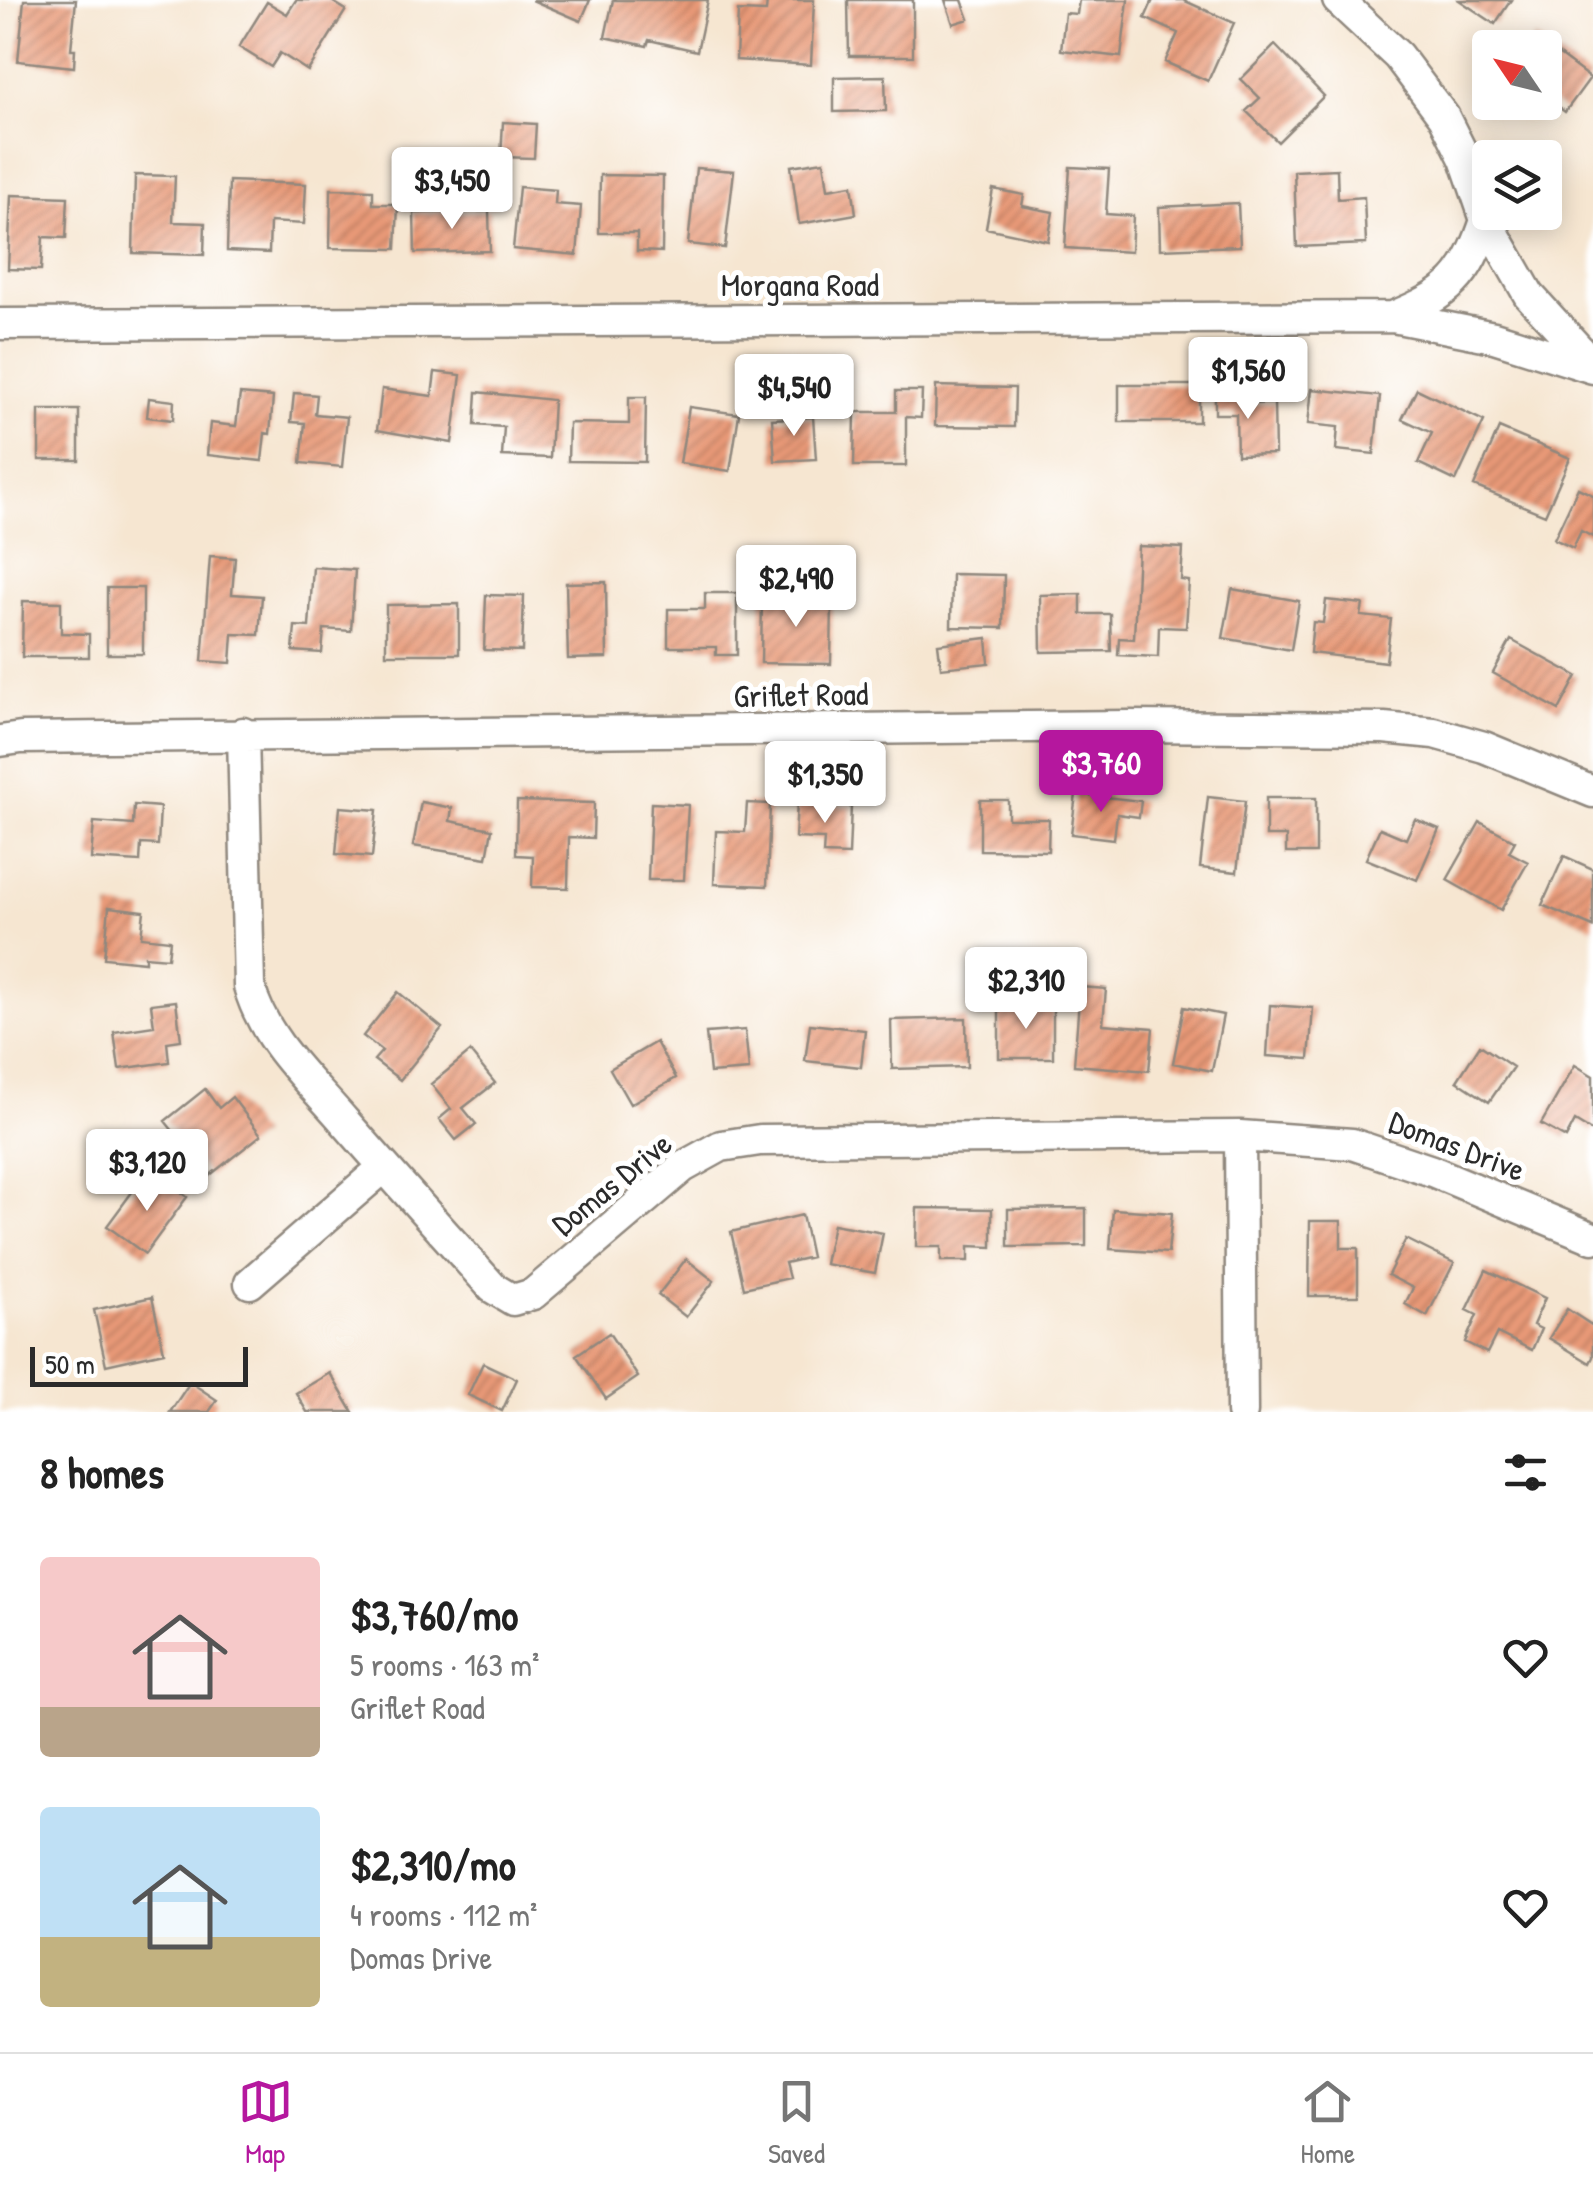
<!DOCTYPE html>
<html lang="en">
<head>
<meta charset="utf-8">
<style>
	:root { --surface:#fff; --page:#f2f2f2; --text:#222; --muted:#767676; --line:#e0e0e0; --accent:#b5179e }
	body { margin:0; font-family:"Patrick Hand",sans-serif; background:var(--page); color:var(--text); height:100vh; display:flex; flex-direction:column; font-size:38px; white-space:nowrap }
	* { box-sizing:border-box; margin:0 }
	p { font-size:32px; color:var(--muted) }
	.icon { flex:none; width:55px; height:55px; fill:none; stroke:currentColor; stroke-width:2; stroke-linecap:round; stroke-linejoin:round }
	.map { position:relative; height:1412px; overflow:hidden }
	.details { display:flex; flex-direction:column; background:var(--surface); flex:1 }
	.details>* { flex:none }
	.needle { width:65px; rotate:305deg }
	.controls { position:absolute; left:1472px; top:30px; display:grid; gap:20px }
	.controls a { display:grid; place-items:center; width:90px; height:90px; border-radius:10px; background:var(--surface); box-shadow:0 5px 25px #0003; font-size:50px }
	.scale { position:absolute; left:30px; bottom:25px; width:218px; box-sizing:border-box; padding-left:10px; border:5px solid #2b2b2b; border-top:0; font-size:28px; line-height:35px; white-space:nowrap; color:#2b2b2b; -webkit-text-stroke:8px #fff; paint-order:stroke }
	.price { position:absolute; translate:-50% -85px; padding:0 22px; border-radius:10px; background:#fff; color:#222; font-size:32px; line-height:65px; filter:drop-shadow(0 2px 5px #0008) }
	.price::after { content:''; position:absolute; left:50%; top:60px; width:30px; height:22px; margin-left:-15px; background:inherit; clip-path:polygon(0 0,100% 0,50% 100%) }
	.price.selected { background:var(--accent); color:#fff }
	ul { padding:0; list-style:none }
	li { display:flex; align-items:center; gap:30px; height:250px; padding:0 40px }
	li span { display:grid; place-items:center; flex:none; width:280px; height:200px; border-radius:10px; color:#555 }
	li>.icon { margin-inline-start:auto }
	span .icon { width:120px; height:120px; fill:#fffc; stroke-width:1 }
	li b { font-size:42px }
	h2 { display:flex; justify-content:space-between; align-items:center; height:120px; padding:0 40px; font-size:42px }
	.dock { display:flex; justify-content:space-around; align-items:center; height:140px; border-top:2px solid var(--line); background:var(--surface); font-size:28px; color:var(--muted) }
	.dock a { display:grid; justify-items:center; gap:5px }
	.dock .selected { color:var(--accent) }
	.map>svg:first-child { display:block }
</style>
</head>
<body>
<div class="map">
<svg width="1593" height="1412" viewBox="0 0 1593 1412">
	<defs>
		<pattern id="building-hatch" width="6" height="6" patternUnits="userSpaceOnUse" patternTransform="scale(2.5)"><rect width="6" height="6" fill="#e89977"/><path d="M-1 1l2-2M0 6l6-6M5 7l2-2" fill="none" stroke="#bc7d62"/></pattern>
	</defs>
	<rect width="100%" height="100%" fill="#fff"/>
	<filter id="ink" filterUnits="userSpaceOnUse"><feTurbulence type="fractalNoise" baseFrequency=".01" numOctaves="2"/><feDisplacementMap in="SourceGraphic" scale="20" xChannelSelector="R" yChannelSelector="G"/><feConvolveMatrix kernelMatrix="1 2 1 2 8 2 1 2 1" color-interpolation-filters="sRGB"/></filter>
	<filter id="wash" filterUnits="userSpaceOnUse"><feTurbulence type="fractalNoise" baseFrequency=".0048" numOctaves="4" result="noise"/><feDisplacementMap in="SourceGraphic" scale="40" xChannelSelector="R" yChannelSelector="G"/><feGaussianBlur stdDeviation="2.25" result="paint"/><feColorMatrix in="noise" values="0 0 0 0 0 0 0 0 0 0 0 0 0 0 0 0 0 1.4 0 .05"/><feComposite in="paint" operator="in"/></filter>
	<g filter="url(#wash)">
		<rect width="100%" height="100%" fill="#f6e6d1"/>
		<g id="blocks">
			<!-- building -->
			<path fill="url(#building-hatch)" d="M24 0H76L71 49H75L74 67 18 61Z
				M296 0H330L346 10 308 71 280 53 271 67 239 47 267 2 287 14Z
				M532 0H590L581 21Z
				M613 0H708L697 51 649 40 647 46 605 37Z
				M767 0H814L811 65 736 60 738 11 766 12Z
				M848 0H913V56H849Z
				M945 0H962L969 19 953 24Z
				M1079 0H1128L1121 57 1061 50 1065 13 1077 14Z
				M1153 0H1183L1234 23 1208 81 1165 62 1178 33 1145 18Z
				M1459 0H1511L1495 24Z
				M1535 37 1590 78 1565 112 1545 97V48H1528Z
				M1275 45 1324 96 1278 142 1246 111 1260 98 1241 79Z
				M885 76 886 111 834 112V77Z
				M503 122 536 124 534 158 501 157Z
				M824 161 828 189 852 185 856 214 799 224 791 166Z
				M1070 167 1109 169 1106 214 1133 216 1131 252 1065 248Z
				M696 168 734 171 725 248 688 244Z
				M1337 169 1338 199 1364 197 1366 244 1297 247 1294 171Z
				M135 175 175 176 173 222 205 223 204 255 133 253Z
				M600 175 663 176 662 252 637 251V233H599Z
				M229 181 306 184 304 224 270 222 269 253 227 251Z
				M519 187 556 190 555 204 581 206 577 255 513 249Z
				M331 189 373 190V204H398L396 249 330 248Z
				M993 189 1024 195 1022 206 1053 212 1048 241 986 228Z
				M11 195 68 197 66 238 43 237 41 270 8 269Z
				M1238 203 1240 246 1160 249 1159 207Z
				M489 211 490 251 415 253 414 213Z
				M435 372 461 375 452 443 377 430 382 389 432 396Z
				M1119 385H1199V422H1119Z
				M936 386 1015 388 1014 427 935 426Z
				M1243 387V404L1274 403 1275 454 1237 455 1236 414H1215V388Z
				M1312 389 1380 396 1374 454 1336 450 1338 427 1308 424Z
				M1417 389 1484 421 1456 481 1418 463 1432 433 1402 419Z
				M896 391H922L921 418 906 417V466H854L855 412H896Z
				M477 392 553 400 550 458 502 456 504 427 475 425Z
				M294 393 317 395 315 414 347 417 342 467 301 463 305 423 291 422Z
				M240 394 273 397 270 434 265 433 262 461 207 455 210 423 236 426Z
				M629 397H646L645 462 568 461 569 423 629 424Z
				M149 398 174 401 173 420 147 417Z
				M689 407 739 414 730 471 680 463Z
				M39 410H79V460H39Z
				M813 417 816 459 775 461 772 419Z
				M1499 428 1570 458 1545 515 1474 486Z
				M1578 488 1593 495V537L1581 531 1573 548 1554 539Z
				M1138 546 1183 548 1181 580 1189 581 1186 628 1159 627 1158 657 1118 655 1119 638 1134 639Z
				M210 556 235 558 232 594 262 596 259 635 233 634 231 663 202 661Z
				M313 567 355 570 351 631 324 629 322 653 293 651 295 626 309 627Z
				M952 574 1004 575 1003 628 951 627Z
				M606 582 607 658 568 659 566 583Z
				M107 588H143V654H107Z
				M1232 589 1299 601 1291 650 1223 638Z
				M705 593H737V655H716V647H668V609H705Z
				M1081 594V614H1110L1111 651 1041 652 1040 595Z
				M486 595 524 596 522 651 484 650Z
				M762 597 832 598 831 664 761 663Z
				M1326 600 1363 604 1361 616 1391 619 1386 662 1310 653 1313 622 1323 623Z
				M23 601 61 602V633L89 634V657H22Z
				M459 604V654H386V605Z
				M987 638 989 663 941 668 938 644Z
				M1511 640 1577 676 1559 710 1493 673Z
				M1076 794 1141 801 1139 817 1117 814 1114 839 1071 834Z
				M1208 797 1245 801 1237 872 1200 868Z
				M1266 798H1316V853H1286V836H1266Z
				M980 800H1008V819H1049L1048 851 980 850Z
				M517 801 594 803 593 838 569 837 568 888 532 887 533 856 516 855Z
				M421 802 452 808 450 821 492 829 487 858 413 846Z
				M651 803 688 805 684 880H648Z
				M747 803 770 804 767 886 714 884 716 831 745 832Z
				M797 803 851 806 849 855 823 854 824 839 795 838Z
				M134 805 160 807 158 845 141 844 140 862 91 859 94 822 133 825Z
				M340 807 377 810 372 857 336 854Z
				M1415 819 1439 829 1417 880 1366 859 1380 828 1406 839Z
				M1480 822 1515 841 1509 852 1528 862 1501 910 1447 880Z
				M1564 856 1593 869V927L1542 905Z
				M109 907 144 911 141 937 170 940 168 958 145 956V962L104 958Z
				M1080 987 1106 989 1103 1024 1153 1028 1149 1071 1074 1065Z
				M398 992 442 1028 400 1080 374 1060 382 1051 363 1036Z
				M176 1001 181 1040 167 1042 169 1062 119 1069 114 1032 154 1026 151 1004Z
				M999 1005H1053V1058H999Z
				M1270 1005 1313 1008 1309 1059 1267 1056Z
				M1184 1007 1223 1015 1212 1071 1173 1063Z
				M966 1018 967 1067 892 1069 891 1020Z
				M810 1024 865 1030 861 1067 805 1061Z
				M745 1030 749 1070 710 1073 706 1033Z
				M656 1042 676 1078 630 1104 610 1069Z
				M1480 1045 1513 1067 1489 1102 1457 1081Z
				M470 1052 495 1083 463 1108 476 1124 456 1140 439 1119 451 1109 431 1084Z
				M1575 1065 1593 1076V1132L1575 1121 1566 1138 1541 1124Z
				M205 1089 219 1108 232 1097 261 1135 209 1176 165 1121Z
				M161 1178 187 1197 145 1254 107 1226 138 1184 150 1193Z
				M917 1208 992 1209V1247L969 1246V1261H941V1247H916Z
				M1086 1208V1246L1008 1247V1209Z
				M1113 1209 1172 1213 1168 1253 1110 1249Z
				M802 1215 811 1257 785 1263 789 1278 744 1288 731 1232Z
				M1310 1221H1341V1248H1358V1296H1309Z
				M833 1224 883 1233 875 1273 825 1264Z
				M1406 1239 1454 1263 1427 1316 1405 1304 1413 1288 1388 1275Z
				M686 1259 714 1281 686 1317 658 1295Z
				M1486 1270 1545 1298 1533 1325 1541 1329 1532 1350 1497 1333 1487 1353 1465 1342 1477 1315 1467 1310Z
				M152 1297 164 1352 106 1365 94 1310Z
				M1567 1309 1593 1326V1357L1590 1363 1549 1338Z
				M609 1333 638 1377 606 1399 576 1355Z
				M483 1363 517 1379 502 1411 468 1395Z
				M330 1373 353 1412H307L296 1393Z
				M190 1382 217 1400 209 1412H170Z"/>
		</g>
	</g>
	<g filter="url(#ink)">
		<use href="#blocks" fill-opacity="0" stroke="#90887e" stroke-width="2.5"/>
		<g fill="none" stroke-linecap="round" stroke-linejoin="round">
			<!-- street casing -->
			<g stroke="#90887e" stroke-width="35">
				<path id="street" d="M1338 0 1398 56 1444 117 1465 159 1486 220 1529 295 1593 365
					M1393 317C1449 294 1467 279 1486 220
					M0 324 1393 317 1494 337 1593 368
					M243 733 249 986C264 1041 309 1080 345 1122 394 1178 444 1233 493 1288L513 1300 533 1294 683 1167 721 1146 760 1140 1240 1136 1352 1144 1432 1171 1593 1238
					M0 741 21 738 1129 726 1384 728 1434 733 1484 747 1593 792
					M1240 1136 1242 1412
					M250 1283 384 1167"/>
			</g>
			<!-- street -->
			<use href="#street" stroke="#fff" stroke-width="30"/>
		</g>
	</g>
	<g text-anchor="middle" stroke-width="10" stroke-linejoin="round" paint-order="stroke">
		<!-- street labels -->
		<g font-size="32" fill="#2b2b2b" stroke="#fff">
			<text x="800" y="296">Morgana Road</text>
			<text transform="translate(801 695) rotate(-1)" y="11">Griflet Road</text>
			<text transform="translate(1457 1146) rotate(21)" y="11">Domas Drive</text>
			<text transform="translate(612 1184) rotate(-39)" y="11">Domas Drive</text>
		</g>
	</g>
</svg>
<div class="controls">
<a><svg class="needle" viewBox="-14 -14 28 28"><path d="M0-13l5 13h-10z" fill="#e53935"/><path d="M0 13l5-13h-10z" fill="#767676"/></svg></a>
<a><svg class="icon" aria-label="layers" viewBox="0 0 24 24"><path d="M12 4l9 5-9 5-9-5zM3 14l9 5 9-5"/></svg></a>
</div>
<div class="scale">50 m</div>
<b class="price" style="left:452px;top:232px">$3,450</b>
<b class="price" style="left:1248px;top:422px">$1,560</b>
<b class="price" style="left:794px;top:439px">$4,540</b>
<b class="price" style="left:796px;top:630px">$2,490</b>
<b class="price selected" style="left:1101px;top:815px">$3,760</b>
<b class="price" style="left:825px;top:826px">$1,350</b>
<b class="price" style="left:1026px;top:1032px">$2,310</b>
<b class="price" style="left:147px;top:1214px">$3,120</b>
</div>
<section class="details">
<h2>8 homes<svg class="icon" aria-label="filters" viewBox="0 0 24 24"><path d="M4 7h16M4 17h16"/><circle cx="9" cy="7" r="2"/><circle cx="15" cy="17" r="2"/></svg></h2>
<ul>
<li><span style="background:linear-gradient(#f6c9c9 75%,#b9a48a 0)"><svg class="icon" aria-label="home" viewBox="0 0 24 24"><path d="M3 11l9-7 9 7M6 9v11h12V9"/></svg></span><div><b>$3,760/mo</b><p>5 rooms · 163 m²</p><p>Griflet Road</p></div><svg class="icon" aria-label="heart" viewBox="0 0 24 24"><path d="M12 20l-8-8c-3-5 5-10 8-4 3-6 11-1 8 4z"/></svg></li>
<li><span style="background:linear-gradient(#bfe0f5 65%,#c2b280 0)"><svg class="icon" aria-label="home" viewBox="0 0 24 24"><path d="M3 11l9-7 9 7M6 9v11h12V9"/></svg></span><div><b>$2,310/mo</b><p>4 rooms · 112 m²</p><p>Domas Drive</p></div><svg class="icon" aria-label="heart" viewBox="0 0 24 24"><path d="M12 20l-8-8c-3-5 5-10 8-4 3-6 11-1 8 4z"/></svg></li>
</ul>
</section>
<nav class="dock">
<a class="selected"><svg class="icon" aria-label="map" viewBox="0 0 24 24"><path d="M3 6l6-2 6 2 6-2v14l-6 2-6-2-6 2zM9 4v14M15 6v14"/></svg>Map</a>
<a><svg class="icon" aria-label="saved" viewBox="0 0 24 24"><path d="M7 4h10v16l-5-4-5 4z"/></svg>Saved</a>
<a><svg class="icon" aria-label="home" viewBox="0 0 24 24"><path d="M3 11l9-7 9 7M6 9v11h12V9"/></svg>Home</a>
</nav>
</body>
</html>
